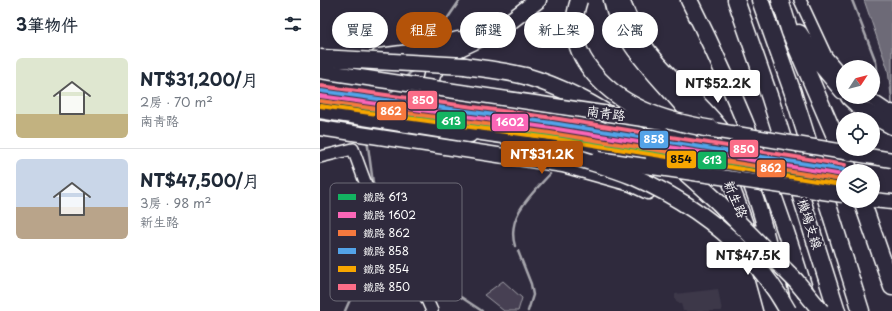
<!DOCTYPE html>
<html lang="zh-TW">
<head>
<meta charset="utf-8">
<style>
	:root { --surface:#fff; --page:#f6f6f7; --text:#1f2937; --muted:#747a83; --line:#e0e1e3; --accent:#b45309 }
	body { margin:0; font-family:"Playpen Sans","LXGW WenKai TC",sans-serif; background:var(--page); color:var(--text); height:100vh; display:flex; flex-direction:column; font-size:15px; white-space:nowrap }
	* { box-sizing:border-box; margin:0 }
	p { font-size:13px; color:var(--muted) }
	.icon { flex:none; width:22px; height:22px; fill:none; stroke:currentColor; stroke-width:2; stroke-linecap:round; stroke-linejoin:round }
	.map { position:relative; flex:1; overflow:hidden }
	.drawer { display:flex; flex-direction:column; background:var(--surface); width:320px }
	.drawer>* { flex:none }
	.top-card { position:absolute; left:12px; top:12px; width:380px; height:36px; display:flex; gap:8px }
	.needle { width:26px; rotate:54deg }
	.buttons { position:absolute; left:516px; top:60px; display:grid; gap:8px }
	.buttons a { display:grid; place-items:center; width:44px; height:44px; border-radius:50%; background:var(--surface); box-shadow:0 2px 6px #0003; font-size:20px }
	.price { position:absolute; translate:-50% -34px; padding:0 9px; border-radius:4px; background:#fff; color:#222; font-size:13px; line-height:26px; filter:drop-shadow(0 1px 2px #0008) }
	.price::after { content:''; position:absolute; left:50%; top:24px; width:12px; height:9px; margin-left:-6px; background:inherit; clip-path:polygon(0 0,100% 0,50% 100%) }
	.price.active { background:var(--accent); color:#fff }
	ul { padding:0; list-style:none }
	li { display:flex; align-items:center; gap:12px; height:100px; padding:0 16px }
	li+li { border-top:1px solid var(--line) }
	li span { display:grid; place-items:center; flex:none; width:112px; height:80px; border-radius:6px; color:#555 }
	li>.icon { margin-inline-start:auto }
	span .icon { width:48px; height:48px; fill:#fffc; stroke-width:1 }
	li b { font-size:17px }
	h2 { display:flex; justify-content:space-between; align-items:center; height:48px; padding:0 16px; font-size:17px }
	.chip { padding:0 14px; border-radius:18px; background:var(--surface); box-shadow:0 2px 6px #0003; font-size:14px; line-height:36px }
	.chip.active { background:var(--accent); color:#fff }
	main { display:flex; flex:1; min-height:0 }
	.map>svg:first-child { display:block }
</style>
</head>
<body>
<main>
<section class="drawer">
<h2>3筆物件<svg class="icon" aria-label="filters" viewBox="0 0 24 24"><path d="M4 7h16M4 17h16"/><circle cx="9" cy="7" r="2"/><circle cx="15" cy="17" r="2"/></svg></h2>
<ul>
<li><span style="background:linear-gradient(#dfe7d0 70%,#c2b280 0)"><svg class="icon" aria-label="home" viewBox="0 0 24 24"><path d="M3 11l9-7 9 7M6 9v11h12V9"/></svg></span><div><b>NT$31,200/月</b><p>2房 · 70 m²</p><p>南青路</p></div></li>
<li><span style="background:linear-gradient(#c9d6e8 60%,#b9a48a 0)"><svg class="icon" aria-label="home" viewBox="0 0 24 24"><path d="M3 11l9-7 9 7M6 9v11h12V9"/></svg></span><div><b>NT$47,500/月</b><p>3房 · 98 m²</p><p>新生路</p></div></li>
</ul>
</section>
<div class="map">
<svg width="572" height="311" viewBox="0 0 572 311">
	<rect width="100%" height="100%" fill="#2f2a3d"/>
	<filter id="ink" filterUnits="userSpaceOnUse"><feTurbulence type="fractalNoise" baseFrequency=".025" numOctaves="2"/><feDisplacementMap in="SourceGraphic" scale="8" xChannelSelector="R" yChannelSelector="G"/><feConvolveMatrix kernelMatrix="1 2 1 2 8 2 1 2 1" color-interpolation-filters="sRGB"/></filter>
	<g filter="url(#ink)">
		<!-- built -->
		<path fill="#3c3749" d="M398 289 402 311H363L361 304 355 300V294Z"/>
		<!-- green -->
		<path fill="#464152" stroke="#a2a0a8" d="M183 281 202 298 198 311H184L164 295Z"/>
		<!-- water -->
		<path fill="#6d6a77" stroke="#a7a6ad" d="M544 0H572V104L568 70Z"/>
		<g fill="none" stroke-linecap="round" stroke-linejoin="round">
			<!-- stream -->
			<path stroke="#a7a6ad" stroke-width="2.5" d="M532 0 556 62 559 83
				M117 39 125 22 140 0
				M84 79 94 69
				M56 114 64 99 75 88
				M47 139 53 183 63 210 80 240 106 274 162 311
				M195 246C186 216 211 195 230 174
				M198 251 211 284 213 295 208 311
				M25 311 61 230"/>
			<!-- minor casing -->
			<g stroke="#fff" stroke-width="14">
				<path id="minor" d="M480 0 506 56 523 76
					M548 97 572 113
					M0 157 33 149 59 220 94 271 112 311"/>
			</g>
			<!-- major casing -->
			<g stroke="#fff" stroke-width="17">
				<path id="major" d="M291 0C299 42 336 75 363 107 369 113 376 120 381 128 417 183 434 248 451 311
					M302 0C310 20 319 40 333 56 354 83 383 103 403 131 437 180 448 241 462 297
					M0 111 150 135
					M571 112H572
					M0 128 243 165 311 184 328 192
					M200 145 246 154
					M553 200 572 202
					M421 235 446 231"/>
			</g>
			<!-- highway casing -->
			<g stroke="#fff" stroke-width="19">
				<path id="highway" d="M218 0 180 29 127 54 122 58 112 75 107 98 109 106 118 115 142 129 334 158
					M369 0C416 93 455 192 485 292
					M416 0 450 98 517 311
					M440 0 473 93 541 311
					M460 0 470 32 530 171
					M479 33 497 60 523 91
					M59 57 97 52 138 40
					M145 66C165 69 186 71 205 76 281 98 342 150 399 203
					M529 97 543 110 572 126
					M542 201 572 287"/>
			</g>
			<!-- minor -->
			<use href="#minor" stroke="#2f2a3d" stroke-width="11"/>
			<!-- major -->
			<use href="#major" stroke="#2f2a3d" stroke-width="14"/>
			<!-- highway -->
			<use href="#highway" stroke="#2f2a3d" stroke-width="16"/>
			<!-- major-bridge casing -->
			<g stroke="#fff" stroke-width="17" stroke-linecap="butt">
				<path id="major-bridge" d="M0 71 343 122
					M381 128 572 160
					M278 159 523 195"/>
			</g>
			<!-- highway-bridge casing -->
			<g stroke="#fff" stroke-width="19" stroke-linecap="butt">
				<path id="highway-bridge" d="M259 0C251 24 253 45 268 66 297 107 344 121 392 129
					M0 58 145 66
					M246 154C268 162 291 167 312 176 378 205 433 248 468 311
					M334 158 363 163 379 173
					M399 203 476 281 501 311"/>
			</g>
			<!-- major-bridge -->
			<use href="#major-bridge" stroke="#2f2a3d" stroke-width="14"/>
			<!-- highway-bridge -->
			<use href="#highway-bridge" stroke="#2f2a3d" stroke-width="16"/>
			<!-- rail-1 casing -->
			<g stroke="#2f2a3d" stroke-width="7">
				<path id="rail-1" d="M0 101 523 180"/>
			</g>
			<!-- rail-2 casing -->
			<g stroke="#2f2a3d" stroke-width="7">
				<path id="rail-2" d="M0 96 231 128 523 175"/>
			</g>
			<!-- rail-3 casing -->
			<g stroke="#2f2a3d" stroke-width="7">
				<path id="rail-3" d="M0 101 230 133 522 180"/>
			</g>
			<!-- rail-4 casing -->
			<g stroke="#2f2a3d" stroke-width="7">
				<path id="rail-4" d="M1 91 232 123 524 170"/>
			</g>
			<!-- rail-5 casing -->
			<g stroke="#2f2a3d" stroke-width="7">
				<path id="rail-5" d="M0 106 230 138 521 185"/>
			</g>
			<!-- rail-6 casing -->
			<g stroke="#2f2a3d" stroke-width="7">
				<path id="rail-6" d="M1 86 233 118 525 165"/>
			</g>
			<!-- rail-1 -->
			<use href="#rail-1" stroke="#13b361" stroke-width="4"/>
			<!-- rail-2 -->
			<use href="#rail-2" stroke="#fa66b7" stroke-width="4"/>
			<!-- rail-3 -->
			<use href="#rail-3" stroke="#f6793e" stroke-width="4"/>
			<!-- rail-4 -->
			<use href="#rail-4" stroke="#53a3e8" stroke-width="4"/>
			<!-- rail-5 -->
			<use href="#rail-5" stroke="#f7a600" stroke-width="4"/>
			<!-- rail-6 -->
			<use href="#rail-6" stroke="#fb6d88" stroke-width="4"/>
		</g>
	</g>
	<g text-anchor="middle" stroke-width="4" stroke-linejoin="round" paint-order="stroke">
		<!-- street labels -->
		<g font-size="13" fill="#fff" stroke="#2f2a3d">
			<text transform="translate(286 113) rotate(8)" y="5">南青路</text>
			<text transform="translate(416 199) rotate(67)" y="5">新生路</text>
			<text transform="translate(490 224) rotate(72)" y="5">機場支線</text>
		</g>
	</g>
	<!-- legend -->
	<rect x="10" y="183" width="132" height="118" rx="6" fill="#2f2a3d" stroke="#6d6a77" stroke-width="1"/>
	<rect x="18" y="194" width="18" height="6" fill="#13b361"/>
	<rect x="18" y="212" width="18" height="6" fill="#fa66b7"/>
	<rect x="18" y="230" width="18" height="6" fill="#f6793e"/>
	<rect x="18" y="248" width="18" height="6" fill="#53a3e8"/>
	<rect x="18" y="266" width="18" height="6" fill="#f7a600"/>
	<rect x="18" y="284" width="18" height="6" fill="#fb6d88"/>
	<g font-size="11" fill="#fff">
		<text x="43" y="201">鐵路 613</text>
		<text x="43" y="219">鐵路 1602</text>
		<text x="43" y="237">鐵路 862</text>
		<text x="43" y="255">鐵路 858</text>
		<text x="43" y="273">鐵路 854</text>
		<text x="43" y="291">鐵路 850</text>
	</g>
	<g stroke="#2f2a3d" stroke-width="1.5">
		<rect x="87" y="90" width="31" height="20" rx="4" fill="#fb6d88"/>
		<rect x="56" y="101" width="31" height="20" rx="4" fill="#f6793e"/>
		<rect x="116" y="111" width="30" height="19" rx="4" fill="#13b361"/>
		<rect x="171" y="113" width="38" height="19" rx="4" fill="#fa66b7"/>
		<rect x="319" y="130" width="30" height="19" rx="4" fill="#53a3e8"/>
		<rect x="409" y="139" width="30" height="19" rx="4" fill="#fb6d88"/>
		<rect x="346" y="150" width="31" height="19" rx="4" fill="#f7a600"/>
		<rect x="377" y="151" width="30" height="19" rx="4" fill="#13b361"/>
		<rect x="436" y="159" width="30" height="19" rx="4" fill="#f6793e"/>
	</g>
	<g font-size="11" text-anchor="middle" font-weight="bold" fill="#fff">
		<text x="103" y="104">850</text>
		<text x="71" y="115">862</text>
		<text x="131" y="125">613</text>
		<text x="190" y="126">1602</text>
		<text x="334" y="143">858</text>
		<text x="424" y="153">850</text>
		<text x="392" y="164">613</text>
		<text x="451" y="172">862</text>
	</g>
	<g font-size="11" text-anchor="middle" font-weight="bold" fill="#111">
		<text x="361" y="163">854</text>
	</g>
</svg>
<div class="buttons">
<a><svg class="needle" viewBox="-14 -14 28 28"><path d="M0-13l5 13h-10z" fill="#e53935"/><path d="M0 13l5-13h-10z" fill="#747a83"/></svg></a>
<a><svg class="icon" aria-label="locate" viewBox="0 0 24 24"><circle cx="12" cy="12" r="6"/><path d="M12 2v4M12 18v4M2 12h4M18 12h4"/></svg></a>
<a><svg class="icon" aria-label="layers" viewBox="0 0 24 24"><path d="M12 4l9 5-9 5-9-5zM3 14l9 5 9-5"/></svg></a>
</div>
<b class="price" style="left:398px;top:104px">NT$52.2K</b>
<b class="price active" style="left:222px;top:175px">NT$31.2K</b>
<b class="price" style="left:428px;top:276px">NT$47.5K</b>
<div class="top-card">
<a class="chip">買屋</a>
<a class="chip active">租屋</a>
<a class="chip">篩選</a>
<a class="chip">新上架</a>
<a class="chip">公寓</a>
</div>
</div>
</main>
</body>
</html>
